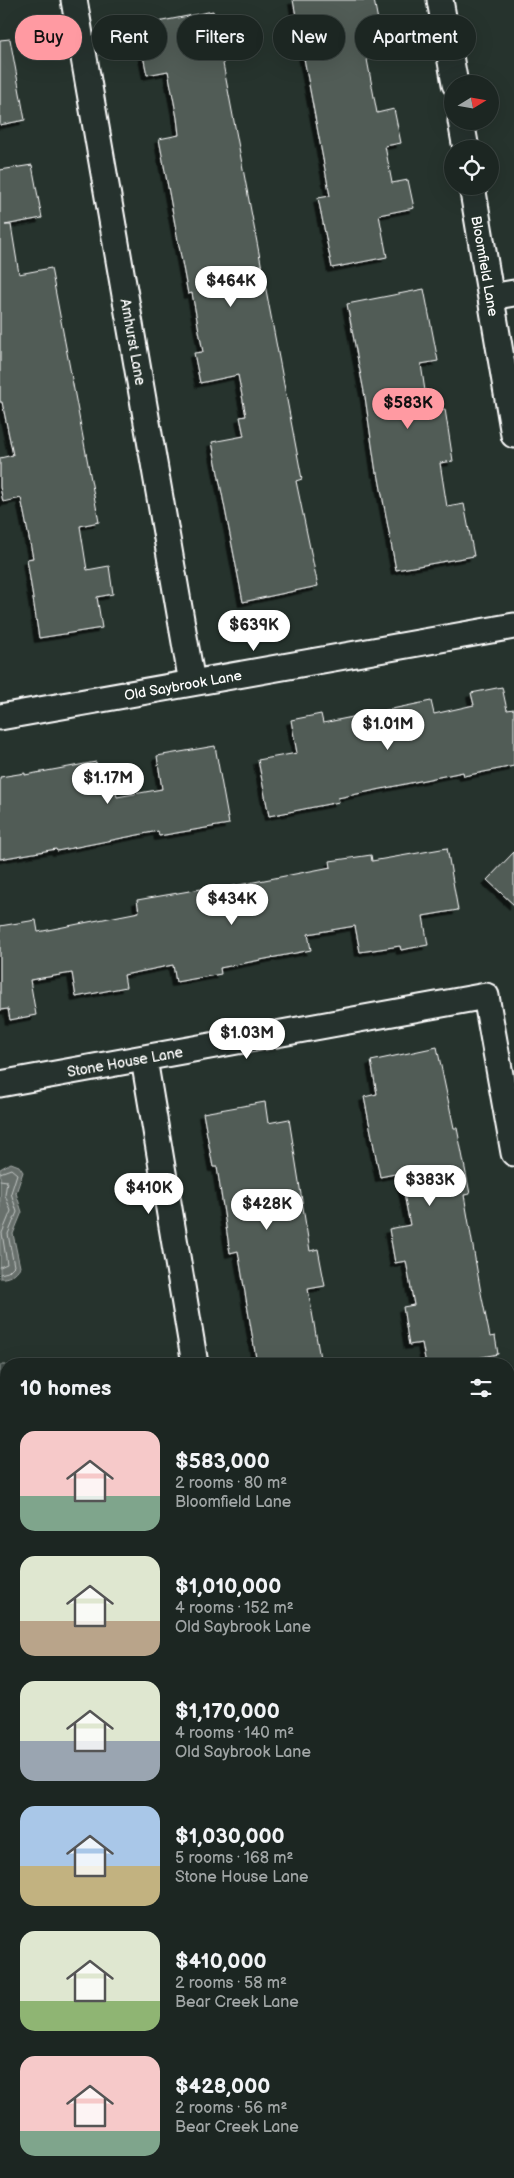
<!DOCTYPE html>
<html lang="en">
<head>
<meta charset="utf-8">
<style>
	:root { --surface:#1c2622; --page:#252e2a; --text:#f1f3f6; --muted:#a0a5a5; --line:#3a4340; --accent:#ff9aa2 }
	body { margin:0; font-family:"Balsamiq Sans",sans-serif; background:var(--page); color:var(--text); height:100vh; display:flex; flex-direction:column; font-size:19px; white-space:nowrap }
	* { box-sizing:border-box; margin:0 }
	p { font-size:16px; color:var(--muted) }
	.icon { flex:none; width:28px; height:28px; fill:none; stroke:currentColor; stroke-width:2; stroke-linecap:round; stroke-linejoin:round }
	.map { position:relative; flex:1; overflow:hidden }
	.side { position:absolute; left:0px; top:1358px; width:515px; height:821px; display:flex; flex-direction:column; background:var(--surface); border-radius:20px 20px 0 0; box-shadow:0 5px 20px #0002,0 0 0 1px var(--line) }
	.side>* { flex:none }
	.guide { position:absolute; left:15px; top:15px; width:485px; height:45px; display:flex; gap:10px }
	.needle { width:32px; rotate:79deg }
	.fabs { position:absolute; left:444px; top:75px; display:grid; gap:10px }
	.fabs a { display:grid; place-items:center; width:55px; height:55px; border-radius:50%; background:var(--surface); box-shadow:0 5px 20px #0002,0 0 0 1px var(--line); font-size:25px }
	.price { position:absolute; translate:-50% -42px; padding:0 11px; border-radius:18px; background:#fff; color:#222; font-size:16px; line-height:32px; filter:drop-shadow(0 1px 2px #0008) }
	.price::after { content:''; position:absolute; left:50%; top:30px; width:15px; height:11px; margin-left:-8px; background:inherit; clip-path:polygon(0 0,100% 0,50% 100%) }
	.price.current { background:var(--accent); color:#111 }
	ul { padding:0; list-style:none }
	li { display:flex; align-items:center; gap:15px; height:125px; padding:0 20px }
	li span { display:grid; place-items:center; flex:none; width:140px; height:100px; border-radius:15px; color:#555 }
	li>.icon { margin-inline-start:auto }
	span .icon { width:60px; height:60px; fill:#fffc; stroke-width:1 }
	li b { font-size:21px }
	h2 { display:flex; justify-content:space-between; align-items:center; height:60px; padding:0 20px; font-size:21px }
	.tag { padding:0 18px; border-radius:22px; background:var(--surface); box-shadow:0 5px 20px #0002,0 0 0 1px var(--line); font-size:18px; line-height:45px }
	.tag.current { background:var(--accent); color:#111 }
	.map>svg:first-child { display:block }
</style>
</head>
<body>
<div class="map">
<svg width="514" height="2178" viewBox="0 0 514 2178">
	<defs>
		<filter id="shadow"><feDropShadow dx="-4.5" dy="4.5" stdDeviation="0" flood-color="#0009"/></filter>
	</defs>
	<rect width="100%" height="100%" fill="#26332d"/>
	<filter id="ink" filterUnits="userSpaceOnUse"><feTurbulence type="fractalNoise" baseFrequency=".02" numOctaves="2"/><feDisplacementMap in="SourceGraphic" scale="10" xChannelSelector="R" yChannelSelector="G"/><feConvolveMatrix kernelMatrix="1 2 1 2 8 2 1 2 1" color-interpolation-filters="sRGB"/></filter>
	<g filter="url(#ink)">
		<!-- green -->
		<path fill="#3e4944" stroke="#9ea4a2" d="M0 1365H6V1412L0 1413Z
			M6 1444V2172H287L293 2178H0V1445Z"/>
		<!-- water -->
		<path fill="#67706c" stroke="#a4a9a7" d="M11 1163 19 1166 23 1172 16 1193 22 1212 13 1234 20 1267C16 1274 8 1279 0 1278V1169Z"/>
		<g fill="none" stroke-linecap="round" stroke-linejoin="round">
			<!-- shore -->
			<path stroke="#c2c6c4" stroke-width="1" d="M0 1173 11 1169 17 1174 11 1193 17 1212 8 1234 14 1266 8 1272 0 1274
				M0 1180 7 1181 5 1195 11 1211 2 1233 7 1264 0 1267"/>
			<!-- river -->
			<path stroke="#67706c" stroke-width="45" d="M248 2172 259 2178
				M0 2173 3 2178
				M157 2178 158 2172"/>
		</g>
		<!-- building -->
		<path fill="#515c57" stroke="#fff" filter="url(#shadow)" d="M293 0H374L384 51 366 54 377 113 394 109 401 143 385 146 392 183 408 180 414 208 379 215 387 257 332 268 318 198 330 196Z
			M213 11 302 479 296 481 318 586 243 602 212 442 244 436 240 417 246 416 238 375 200 383 194 353 203 352 192 293 188 294 159 139 179 135 177 118 168 71 147 75 137 26Z
			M10 39 25 120 0 125V40Z
			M32 165 42 218 5 225H11L19 274 51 268 99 522 80 526 87 570 109 566 113 594 97 597 102 628 39 638 27 559 33 558 21 498 3 502 0 487V458L13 455 2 402H0V170Z
			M424 289 438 361 421 364 428 411 445 409 453 461 440 463 447 507 464 504 474 556 396 570 378 473H376L365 397 347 304Z
			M502 687 507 710 514 709V766L464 776 463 772 338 798 339 802 269 816 258 760 297 753 291 720 321 714 323 723 431 701 434 714 474 705 471 693Z
			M215 746 229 824 159 836 158 831 57 851 56 849 0 859V777L25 773V775L96 762 99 781 113 779 117 797 162 789 157 756Z
			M447 848 458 910 423 916 428 945 401 950 400 946 360 952 355 926 308 934 311 950 220 968 221 974 176 982 173 965 124 975 126 987 76 997 72 973 30 980 36 1015 10 1020 8 1009 0 1010V926L36 920 38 932 139 912 137 900 207 888 208 891 331 867 330 861 371 855 372 861Z
			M514 852V905L487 880Z
			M437 1047 454 1128H457L470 1194 464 1195 481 1293 490 1337 495 1336 498 1354 446 1364H426L422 1343 409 1345 403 1307 414 1305 406 1261 395 1263 389 1229 410 1225 400 1173 380 1177 364 1097 377 1094 371 1061Z
			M265 1102 268 1123 289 1119 310 1251 318 1249 325 1286 308 1289 321 1364H257L238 1251 230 1253 217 1167H213L203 1113Z"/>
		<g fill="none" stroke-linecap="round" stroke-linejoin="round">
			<!-- street casing -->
			<g stroke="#fff" stroke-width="29">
				<path id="street" d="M74 0 192 683
					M440 0 455 84
					M461 121 466 149
					M472 186 514 435
					M491 297 514 293
					M0 717 514 626
					M144 1059 195 1364
					M0 1084 486 996 514 1153
					M509 2005 514 2000
					M350 2172 356 2178"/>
			</g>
			<!-- street -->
			<use href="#street" stroke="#26332d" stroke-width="25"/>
		</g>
	</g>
	<g text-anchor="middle" stroke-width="5" stroke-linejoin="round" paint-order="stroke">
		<!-- street labels -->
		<g font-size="14" fill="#fff" stroke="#26332d">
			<text transform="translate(485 266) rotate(80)" y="5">Bloomfield Lane</text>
			<text transform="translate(133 342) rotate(80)" y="5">Amhurst Lane</text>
			<text transform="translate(183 685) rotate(-10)" y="5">Old Saybrook Lane</text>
			<text transform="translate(125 1062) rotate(-10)" y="5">Stone House Lane</text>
		</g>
	</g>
</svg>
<div class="fabs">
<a><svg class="needle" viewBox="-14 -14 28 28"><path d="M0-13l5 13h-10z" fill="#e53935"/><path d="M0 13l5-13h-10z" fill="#a0a5a5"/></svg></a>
<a><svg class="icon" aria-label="locate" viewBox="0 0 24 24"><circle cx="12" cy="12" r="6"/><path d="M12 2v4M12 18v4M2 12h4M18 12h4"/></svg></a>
</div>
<b class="price" style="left:231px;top:308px">$464K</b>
<b class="price current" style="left:408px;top:430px">$583K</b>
<b class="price" style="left:254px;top:652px">$639K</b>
<b class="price" style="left:388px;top:751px">$1.01M</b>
<b class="price" style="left:108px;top:805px">$1.17M</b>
<b class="price" style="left:232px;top:926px">$434K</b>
<b class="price" style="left:247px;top:1060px">$1.03M</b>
<b class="price" style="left:430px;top:1207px">$383K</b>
<b class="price" style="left:149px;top:1215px">$410K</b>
<b class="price" style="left:267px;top:1231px">$428K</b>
<div class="guide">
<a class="tag current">Buy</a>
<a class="tag">Rent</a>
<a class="tag">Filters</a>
<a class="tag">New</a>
<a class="tag">Apartment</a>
</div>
<section class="side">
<h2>10 homes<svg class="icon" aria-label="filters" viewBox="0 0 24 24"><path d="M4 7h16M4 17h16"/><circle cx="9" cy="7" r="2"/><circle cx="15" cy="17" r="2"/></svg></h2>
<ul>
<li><span style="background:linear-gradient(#f6c9c9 65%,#7fa58c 0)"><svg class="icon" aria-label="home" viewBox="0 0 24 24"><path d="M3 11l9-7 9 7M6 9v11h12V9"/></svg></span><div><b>$583,000</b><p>2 rooms · 80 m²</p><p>Bloomfield Lane</p></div></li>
<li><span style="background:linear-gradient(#dfe7d0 65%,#b9a48a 0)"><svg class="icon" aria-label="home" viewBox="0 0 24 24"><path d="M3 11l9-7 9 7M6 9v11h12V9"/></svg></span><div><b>$1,010,000</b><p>4 rooms · 152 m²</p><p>Old Saybrook Lane</p></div></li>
<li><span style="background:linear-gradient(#dfe7d0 60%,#9aa5b1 0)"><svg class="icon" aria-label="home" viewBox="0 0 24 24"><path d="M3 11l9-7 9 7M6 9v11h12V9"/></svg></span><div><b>$1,170,000</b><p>4 rooms · 140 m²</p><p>Old Saybrook Lane</p></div></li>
<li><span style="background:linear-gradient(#a9c7e8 60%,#c2b280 0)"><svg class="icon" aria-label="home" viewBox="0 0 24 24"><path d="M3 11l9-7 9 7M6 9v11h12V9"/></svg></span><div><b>$1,030,000</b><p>5 rooms · 168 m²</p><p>Stone House Lane</p></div></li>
<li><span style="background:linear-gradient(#dfe7d0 70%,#8fb573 0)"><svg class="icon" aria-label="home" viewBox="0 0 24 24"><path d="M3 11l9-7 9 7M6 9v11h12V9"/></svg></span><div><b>$410,000</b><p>2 rooms · 58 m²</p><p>Bear Creek Lane</p></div></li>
<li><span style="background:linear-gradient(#f6c9c9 75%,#7fa58c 0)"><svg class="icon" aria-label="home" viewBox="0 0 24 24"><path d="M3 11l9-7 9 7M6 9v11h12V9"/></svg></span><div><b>$428,000</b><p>2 rooms · 56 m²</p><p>Bear Creek Lane</p></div></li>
</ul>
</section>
</div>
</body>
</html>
